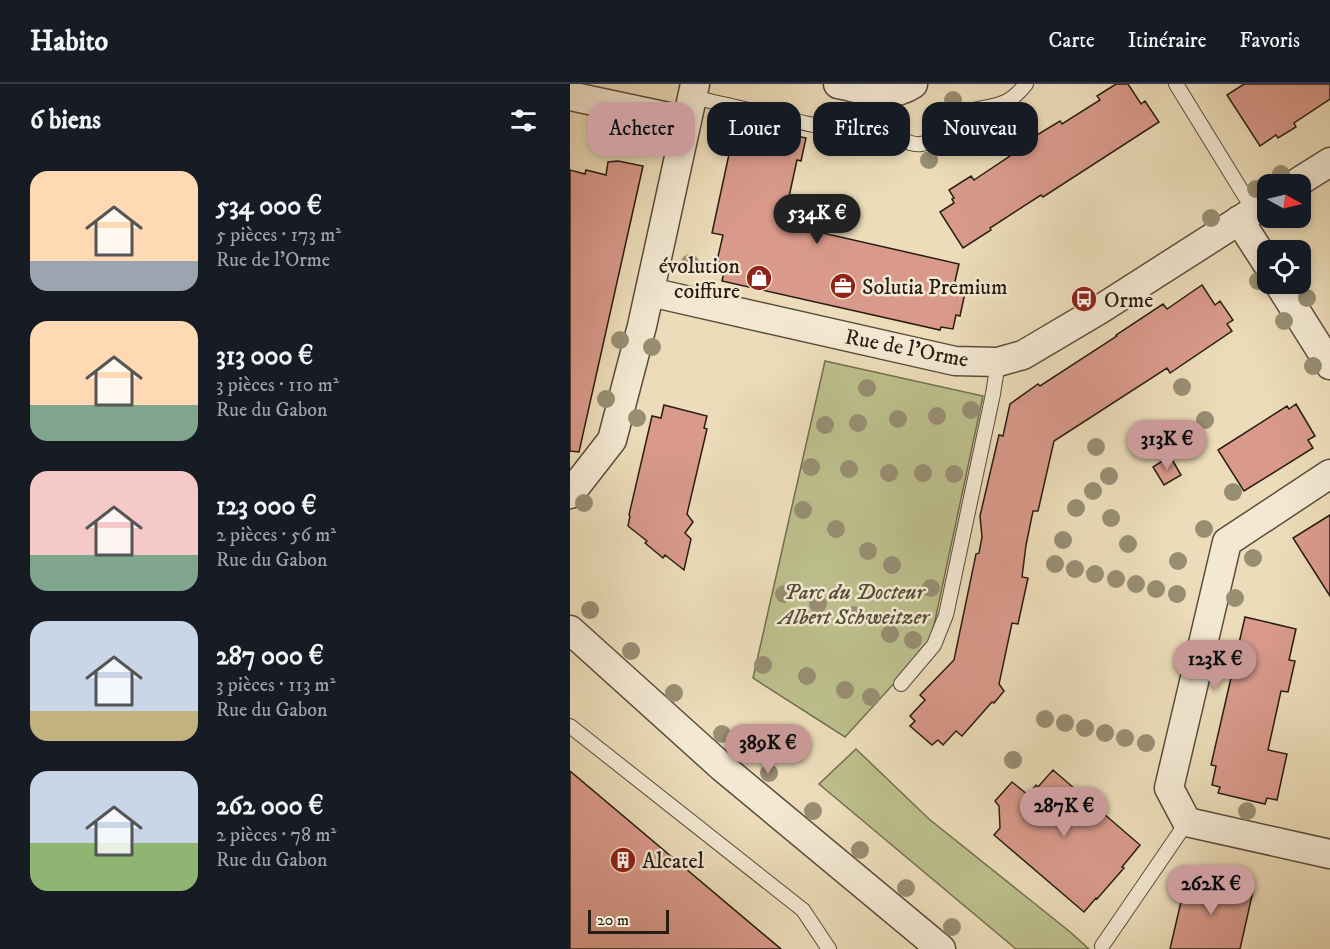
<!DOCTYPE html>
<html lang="fr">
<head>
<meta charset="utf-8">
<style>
	:root { --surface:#171b24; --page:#242831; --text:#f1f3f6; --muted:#9ea1a6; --line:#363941; --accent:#c59692 }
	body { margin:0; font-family:"IM FELL DW Pica",serif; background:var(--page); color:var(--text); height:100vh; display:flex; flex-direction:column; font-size:22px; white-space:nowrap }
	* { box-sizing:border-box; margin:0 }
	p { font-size:20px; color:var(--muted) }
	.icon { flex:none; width:33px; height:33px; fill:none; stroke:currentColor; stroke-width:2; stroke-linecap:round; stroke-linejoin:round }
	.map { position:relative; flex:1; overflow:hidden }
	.drawer { display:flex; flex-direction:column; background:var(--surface); width:570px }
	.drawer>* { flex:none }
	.guide { position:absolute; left:18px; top:18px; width:570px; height:54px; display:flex; gap:12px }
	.needle { width:39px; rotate:98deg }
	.tools { position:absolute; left:687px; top:90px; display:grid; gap:12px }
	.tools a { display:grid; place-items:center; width:54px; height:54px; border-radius:12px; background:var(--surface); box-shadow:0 3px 9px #0003; font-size:30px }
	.scale { position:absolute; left:18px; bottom:15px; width:81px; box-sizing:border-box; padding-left:6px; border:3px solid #281d12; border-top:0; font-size:16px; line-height:21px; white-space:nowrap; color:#281d12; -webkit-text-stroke:4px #f3e8d2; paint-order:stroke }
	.price { position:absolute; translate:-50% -51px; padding:0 14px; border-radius:21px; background:var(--accent); color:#111; font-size:20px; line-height:39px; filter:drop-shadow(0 2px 3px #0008) }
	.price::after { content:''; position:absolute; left:50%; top:36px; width:18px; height:14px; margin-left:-9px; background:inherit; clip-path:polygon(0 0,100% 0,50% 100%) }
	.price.active { background:#222; color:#fff }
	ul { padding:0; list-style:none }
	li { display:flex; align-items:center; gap:18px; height:150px; padding:0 30px }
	li span { display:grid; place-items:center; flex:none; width:168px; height:120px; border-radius:18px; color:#555 }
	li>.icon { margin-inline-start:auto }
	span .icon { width:72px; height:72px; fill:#fffc; stroke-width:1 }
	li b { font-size:26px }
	h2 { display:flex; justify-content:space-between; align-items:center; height:72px; padding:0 30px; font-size:26px }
	.tag { padding:0 21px; border-radius:18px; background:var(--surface); box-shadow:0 3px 9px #0003; font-size:21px; line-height:54px }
	.tag.active { background:var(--accent); color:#111 }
	header { display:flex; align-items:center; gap:36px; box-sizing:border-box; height:84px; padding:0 30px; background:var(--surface); border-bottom:2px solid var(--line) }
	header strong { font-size:28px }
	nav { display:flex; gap:33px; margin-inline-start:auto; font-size:21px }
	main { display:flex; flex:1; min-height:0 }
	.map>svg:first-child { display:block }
</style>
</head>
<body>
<header>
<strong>Habito</strong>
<nav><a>Carte</a><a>Itinéraire</a><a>Favoris</a></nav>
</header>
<main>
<section class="drawer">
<h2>6 biens<svg class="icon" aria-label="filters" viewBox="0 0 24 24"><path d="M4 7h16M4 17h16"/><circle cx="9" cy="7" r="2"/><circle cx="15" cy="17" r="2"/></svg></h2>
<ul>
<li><span style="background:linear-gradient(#ffd9b3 75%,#9aa5b1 0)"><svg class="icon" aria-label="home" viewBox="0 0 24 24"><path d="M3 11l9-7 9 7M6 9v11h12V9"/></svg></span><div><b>534 000 €</b><p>5 pièces · 173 m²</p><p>Rue de l'Orme</p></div></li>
<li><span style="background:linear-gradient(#ffd9b3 70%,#7fa58c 0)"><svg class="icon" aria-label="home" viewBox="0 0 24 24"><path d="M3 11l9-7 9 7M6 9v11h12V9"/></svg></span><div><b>313 000 €</b><p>3 pièces · 110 m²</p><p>Rue du Gabon</p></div></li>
<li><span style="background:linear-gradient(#f6c9c9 70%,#7fa58c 0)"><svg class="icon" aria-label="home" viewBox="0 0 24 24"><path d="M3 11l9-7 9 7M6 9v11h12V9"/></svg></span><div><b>123 000 €</b><p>2 pièces · 56 m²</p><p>Rue du Gabon</p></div></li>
<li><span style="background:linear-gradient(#c9d6e8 75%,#c2b280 0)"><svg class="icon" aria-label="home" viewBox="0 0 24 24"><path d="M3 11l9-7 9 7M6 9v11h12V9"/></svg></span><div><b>287 000 €</b><p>3 pièces · 113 m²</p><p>Rue du Gabon</p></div></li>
<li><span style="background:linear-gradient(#c9d6e8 60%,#8fb573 0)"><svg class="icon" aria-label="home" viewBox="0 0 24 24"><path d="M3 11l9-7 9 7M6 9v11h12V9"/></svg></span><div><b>262 000 €</b><p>2 pièces · 78 m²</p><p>Rue du Gabon</p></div></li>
</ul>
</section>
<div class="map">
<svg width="760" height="865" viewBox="0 0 760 865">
	<rect width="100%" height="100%" fill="#ecdcb9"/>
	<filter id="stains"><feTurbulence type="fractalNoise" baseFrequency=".00333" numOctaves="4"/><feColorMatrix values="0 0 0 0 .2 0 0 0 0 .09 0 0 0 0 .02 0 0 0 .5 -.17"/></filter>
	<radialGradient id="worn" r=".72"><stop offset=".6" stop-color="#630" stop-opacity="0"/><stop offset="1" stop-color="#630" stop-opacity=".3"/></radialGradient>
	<!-- green -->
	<path fill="#bcbf8c" stroke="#726e4f" stroke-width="1.5" d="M255 277 413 312 360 560 275 653 183 594Z
		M286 665 359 735 499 847 519 865H446L249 700Z"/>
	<!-- building -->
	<path fill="#d99a8b" stroke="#281d12" stroke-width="1.5" d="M546 0H558L571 20 575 17 589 38 473 113 471 111 420 144 421 146 393 164 370 128 384 119 382 115 384 114 379 106 401 92 404 96 449 66 447 63 490 37 492 40 530 16 527 12Z
		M674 0H760V15L724 39 726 43 708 54 706 51 690 62 657 11Z
		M166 38 236 54 231 77 227 76 213 140 389 180 383 206 395 209 390 232 386 231 383 245 371 243 370 246 152 197 156 179 147 177 153 151 142 149Z
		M48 77 73 82 9 368 0 367V86L15 90 16 86 36 91 38 78Z
		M632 201 645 221 650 217 663 236 657 240 662 247 600 289 597 284 484 357 468 427H463L456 461 452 493 458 494 448 540 442 539 429 600 434 607 424 619 422 618 392 652 386 647 373 661 368 656 362 661 340 642 345 637 340 632 355 616 350 611 384 576 406 470 409 469 412 453 410 432 429 351 433 352 440 320 468 300 470 302 547 252 546 251 593 220 597 225Z
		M726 320 745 352 738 356 743 364 674 407 648 366 717 322 719 325Z
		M94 321 137 332 134 344 137 345 117 430 123 438 115 449 121 455 114 486 95 471 93 474 75 459 77 457 58 442 60 432 59 431 82 332 91 334Z
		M600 372 611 391 594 401 583 383Z
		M760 431V512L723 454Z
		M675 533 726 545 719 576 725 577 718 608 711 607 698 666 717 670 707 716 697 714 695 720 648 709 650 703 642 701 646 682 641 681Z
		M483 686 570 761 552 783 554 784 527 815 526 814 514 828 424 751 430 744 429 722 425 717 442 698 458 711 466 701 468 703Z
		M0 687 211 865H0Z
		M617 792 683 807 670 865H600Z"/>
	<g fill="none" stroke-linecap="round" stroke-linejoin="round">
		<!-- lane casing -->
		<g stroke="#594d3c" stroke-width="16">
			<path id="lane" d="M606 0 684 127
				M122 13C164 22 206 33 248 42 270 46 296 43 317 49 328 52 339 62 351 60 371 57 381 32 400 27 426 20 437 24 456 0
				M331 600 364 561 376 531 423 310 428 278
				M0 642 233 826 259 865
				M532 862 617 738"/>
		</g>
		<!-- street casing -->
		<g stroke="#594d3c" stroke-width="31">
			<path id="street" d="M268 0C294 5 319 16 343 0
				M0 12 117 37
				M725 100 760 78
				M669 136 698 181
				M709 200 760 281
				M80 208 385 277 428 278 453 271 529 226 698 118
				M760 390 657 458 599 704 617 738 760 770
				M0 410 42 356 72 242 125 0
				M0 546 152 683 371 865"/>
		</g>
		<!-- lane -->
		<use href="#lane" stroke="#f3e8d2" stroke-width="14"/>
		<!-- street -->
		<use href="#street" stroke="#f3e8d2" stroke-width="28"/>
	</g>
	<!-- trees -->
	<g fill="#988e72">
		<circle cx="383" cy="16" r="9"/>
		<circle cx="59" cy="44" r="9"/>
		<circle cx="403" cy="47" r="9"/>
		<circle cx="359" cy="76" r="9"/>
		<circle cx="711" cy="90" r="9"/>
		<circle cx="686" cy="105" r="9"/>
		<circle cx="641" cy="134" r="9"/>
		<circle cx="120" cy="179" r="9"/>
		<circle cx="688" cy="197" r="9"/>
		<circle cx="737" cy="214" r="9"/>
		<circle cx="714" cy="237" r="9"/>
		<circle cx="50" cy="256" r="9"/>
		<circle cx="82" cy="263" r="9"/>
		<circle cx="743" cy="282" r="9"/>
		<circle cx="612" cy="303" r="9"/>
		<circle cx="297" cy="304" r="9"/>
		<circle cx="36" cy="315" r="9"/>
		<circle cx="401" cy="326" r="9"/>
		<circle cx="367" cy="332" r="9"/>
		<circle cx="67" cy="334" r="9"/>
		<circle cx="328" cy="335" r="9"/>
		<circle cx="635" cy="336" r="9"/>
		<circle cx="288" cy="339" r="9"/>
		<circle cx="255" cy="341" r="9"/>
		<circle cx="526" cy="363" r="9"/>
		<circle cx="241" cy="383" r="9"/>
		<circle cx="279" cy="385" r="9"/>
		<circle cx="319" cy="389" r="9"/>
		<circle cx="353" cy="389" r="9"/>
		<circle cx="384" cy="390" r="9"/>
		<circle cx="539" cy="392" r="9"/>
		<circle cx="523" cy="407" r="9"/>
		<circle cx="663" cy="408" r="9"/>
		<circle cx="14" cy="419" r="9"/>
		<circle cx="506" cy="424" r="9"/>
		<circle cx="233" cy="426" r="9"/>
		<circle cx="541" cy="434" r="9"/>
		<circle cx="266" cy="445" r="9"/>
		<circle cx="634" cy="445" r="9"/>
		<circle cx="493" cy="456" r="9"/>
		<circle cx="558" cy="460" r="9"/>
		<circle cx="298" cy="467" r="9"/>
		<circle cx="683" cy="474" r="9"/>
		<circle cx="608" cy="477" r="9"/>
		<circle cx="485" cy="480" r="9"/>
		<circle cx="322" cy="481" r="9"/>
		<circle cx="505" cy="485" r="9"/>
		<circle cx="525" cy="490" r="9"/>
		<circle cx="546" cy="495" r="9"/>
		<circle cx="566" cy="500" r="9"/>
		<circle cx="361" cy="504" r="9"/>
		<circle cx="586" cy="505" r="9"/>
		<circle cx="214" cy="510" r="9"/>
		<circle cx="607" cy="510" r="9"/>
		<circle cx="665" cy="514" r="9"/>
		<circle cx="248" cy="520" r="9"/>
		<circle cx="20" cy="526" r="9"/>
		<circle cx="284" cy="531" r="9"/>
		<circle cx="320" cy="550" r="9"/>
		<circle cx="343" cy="556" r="9"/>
		<circle cx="61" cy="567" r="9"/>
		<circle cx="193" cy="581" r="9"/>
		<circle cx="237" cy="592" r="9"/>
		<circle cx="275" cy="606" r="9"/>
		<circle cx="104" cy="609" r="9"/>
		<circle cx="301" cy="613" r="9"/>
		<circle cx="475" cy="635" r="9"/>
		<circle cx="495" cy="639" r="9"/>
		<circle cx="515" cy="644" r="9"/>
		<circle cx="535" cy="649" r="9"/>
		<circle cx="152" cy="650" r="9"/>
		<circle cx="555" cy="654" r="9"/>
		<circle cx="576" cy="659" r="9"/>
		<circle cx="443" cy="676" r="9"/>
		<circle cx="199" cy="689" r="9"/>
		<circle cx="243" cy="727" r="9"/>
		<circle cx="677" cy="727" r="9"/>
		<circle cx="290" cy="766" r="9"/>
		<circle cx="336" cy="804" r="9"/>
		<circle cx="382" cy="843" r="9"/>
	</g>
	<!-- icons -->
	<defs>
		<g id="shop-disc" transform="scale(1.35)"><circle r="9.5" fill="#8f2418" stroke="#f3e8d2"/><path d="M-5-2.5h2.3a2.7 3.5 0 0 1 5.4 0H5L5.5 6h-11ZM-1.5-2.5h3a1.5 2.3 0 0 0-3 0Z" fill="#fff"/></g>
		<g id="office-disc" transform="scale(1.35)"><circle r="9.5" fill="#8f2418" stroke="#f3e8d2"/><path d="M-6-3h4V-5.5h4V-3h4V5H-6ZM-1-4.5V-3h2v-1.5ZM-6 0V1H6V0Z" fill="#fff"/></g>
		<g id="bus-disc" transform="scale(1.35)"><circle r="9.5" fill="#8f2418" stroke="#f3e8d2"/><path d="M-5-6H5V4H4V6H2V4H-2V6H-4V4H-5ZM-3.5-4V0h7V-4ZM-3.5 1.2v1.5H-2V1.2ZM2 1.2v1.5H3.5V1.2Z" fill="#fff"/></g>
		<g id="building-disc" transform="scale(1.35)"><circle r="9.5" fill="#8f2418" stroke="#f3e8d2"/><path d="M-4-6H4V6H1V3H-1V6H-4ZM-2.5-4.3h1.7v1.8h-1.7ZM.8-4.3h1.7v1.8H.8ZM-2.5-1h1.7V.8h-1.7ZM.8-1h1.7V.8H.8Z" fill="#fff"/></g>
	</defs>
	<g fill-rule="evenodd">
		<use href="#shop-disc" x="189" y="194"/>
		<use href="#office-disc" x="273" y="202"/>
		<use href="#bus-disc" x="514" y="215"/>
		<use href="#building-disc" x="53" y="776"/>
	</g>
	<g text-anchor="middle" stroke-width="5" stroke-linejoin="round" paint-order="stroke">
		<!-- poi labels -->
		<g font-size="22" fill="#281d12" stroke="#f3e8d2" text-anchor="start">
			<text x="170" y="189" text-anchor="end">évolution<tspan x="170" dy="25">coiffure</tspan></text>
			<text x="292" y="210">Solutia Premium</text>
			<text x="534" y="223">Orme</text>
			<text x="72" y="784">Alcatel</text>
		</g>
		<!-- street labels -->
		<g font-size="22" fill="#281d12" stroke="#f3e8d2">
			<text transform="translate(337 263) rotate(11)" y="8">Rue de l'Orme</text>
		</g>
		<!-- park labels -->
		<g font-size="22" font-style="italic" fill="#544e37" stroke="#f3e8d2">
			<text x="284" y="515">Parc du Docteur<tspan x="284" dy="25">Albert Schweitzer</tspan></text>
		</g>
	</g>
	<rect width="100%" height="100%" filter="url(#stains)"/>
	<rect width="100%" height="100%" fill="url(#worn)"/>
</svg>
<div class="tools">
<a><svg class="needle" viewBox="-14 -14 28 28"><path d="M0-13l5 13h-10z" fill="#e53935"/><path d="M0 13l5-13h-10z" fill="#9ea1a6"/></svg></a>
<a><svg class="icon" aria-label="locate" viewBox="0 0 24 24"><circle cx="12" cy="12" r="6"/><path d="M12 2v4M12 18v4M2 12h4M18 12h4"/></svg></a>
</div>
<div class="scale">20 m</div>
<b class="price active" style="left:247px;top:161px">534K €</b>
<b class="price" style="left:597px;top:387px">313K €</b>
<b class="price" style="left:645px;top:607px">123K €</b>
<b class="price" style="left:198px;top:691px">389K €</b>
<b class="price" style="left:494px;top:754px">287K €</b>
<b class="price" style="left:641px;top:832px">262K €</b>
<div class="guide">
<a class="tag active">Acheter</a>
<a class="tag">Louer</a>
<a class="tag">Filtres</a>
<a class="tag">Nouveau</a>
</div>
</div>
</main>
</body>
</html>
